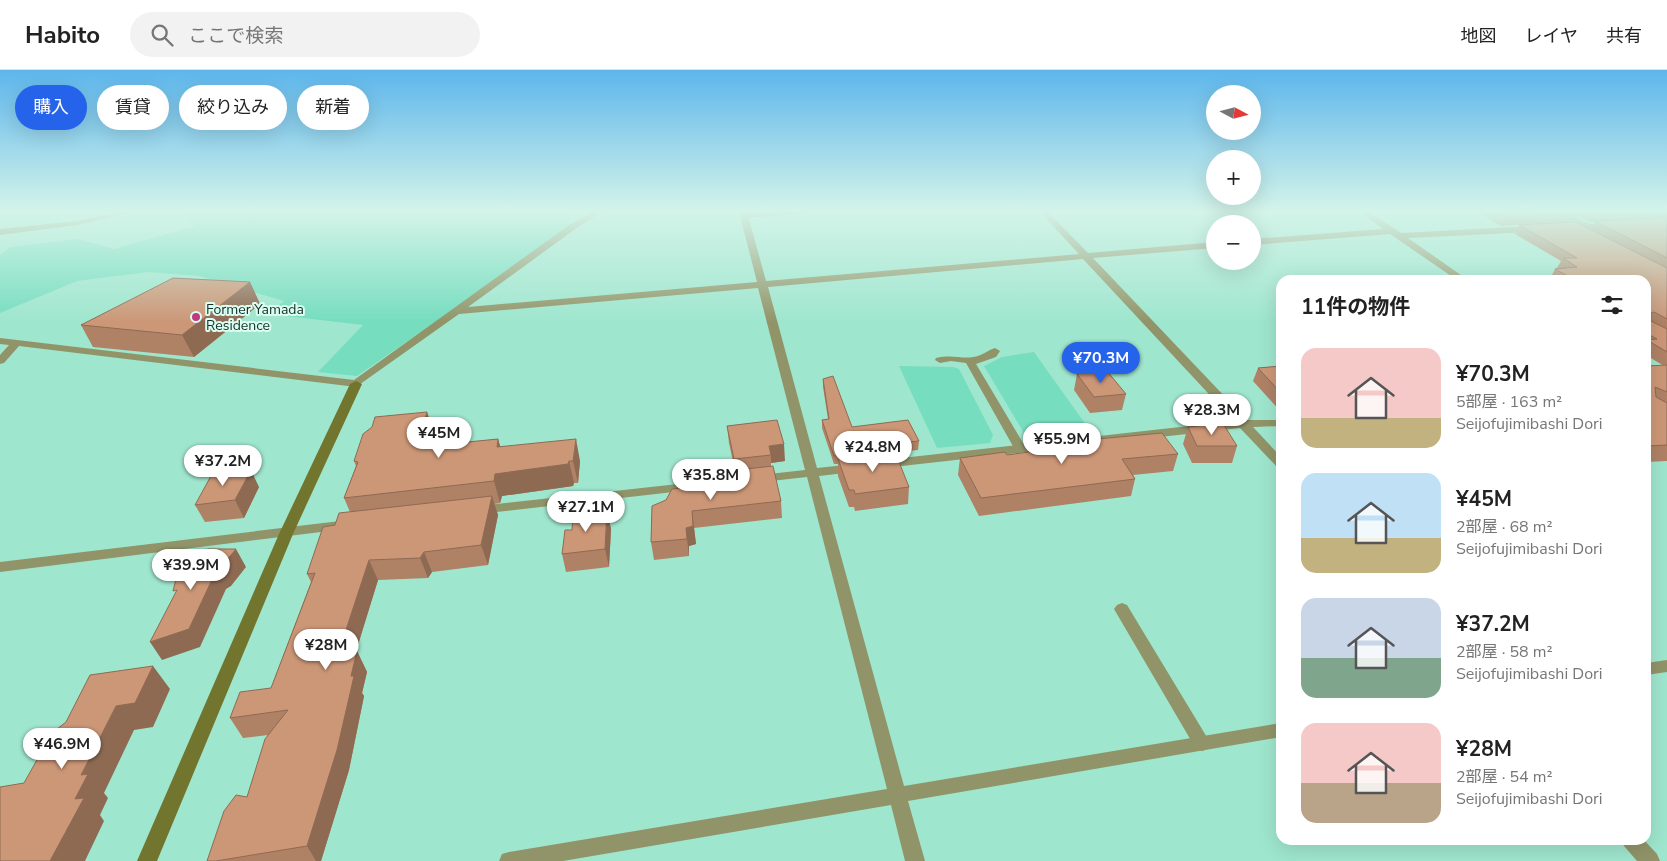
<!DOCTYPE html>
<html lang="ja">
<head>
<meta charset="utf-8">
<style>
	:root { --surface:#fff; --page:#f2f2f2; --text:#222; --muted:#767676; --line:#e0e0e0; --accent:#2563eb }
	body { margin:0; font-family:"Nunito Sans","Noto Sans JP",sans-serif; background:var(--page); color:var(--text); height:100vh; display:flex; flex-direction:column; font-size:19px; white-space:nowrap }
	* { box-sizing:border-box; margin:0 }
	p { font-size:16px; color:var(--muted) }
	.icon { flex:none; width:28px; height:28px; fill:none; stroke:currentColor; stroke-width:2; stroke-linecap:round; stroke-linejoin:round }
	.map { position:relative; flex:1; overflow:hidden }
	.sheet { position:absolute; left:1276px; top:205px; width:375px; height:570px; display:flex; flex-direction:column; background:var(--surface); border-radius:15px; box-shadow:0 5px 20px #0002 }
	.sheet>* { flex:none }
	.top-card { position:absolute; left:15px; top:15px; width:475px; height:45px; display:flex; gap:10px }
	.needle { width:32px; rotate:97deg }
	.tools { position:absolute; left:1206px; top:15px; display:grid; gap:10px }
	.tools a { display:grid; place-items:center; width:55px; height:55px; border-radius:50%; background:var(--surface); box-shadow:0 5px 20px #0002; font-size:25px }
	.price { position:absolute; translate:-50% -42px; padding:0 11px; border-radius:18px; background:#fff; color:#222; font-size:16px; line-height:32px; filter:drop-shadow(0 1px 2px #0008) }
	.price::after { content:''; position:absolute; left:50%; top:30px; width:15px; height:11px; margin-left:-8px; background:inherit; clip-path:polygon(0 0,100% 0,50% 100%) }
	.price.on { background:var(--accent); color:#fff }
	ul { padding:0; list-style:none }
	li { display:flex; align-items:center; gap:15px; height:125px; padding:0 25px }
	li span { display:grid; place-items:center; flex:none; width:140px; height:100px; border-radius:15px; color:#555 }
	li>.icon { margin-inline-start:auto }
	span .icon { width:60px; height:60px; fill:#fffc; stroke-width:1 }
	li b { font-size:21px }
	h2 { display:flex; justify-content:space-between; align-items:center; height:60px; padding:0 25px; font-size:21px }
	.pill { padding:0 18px; border-radius:22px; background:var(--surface); box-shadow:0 5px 20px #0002; font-size:18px; line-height:45px }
	.pill.on { background:var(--accent); color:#fff }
	header { display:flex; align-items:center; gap:30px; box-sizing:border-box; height:70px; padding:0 25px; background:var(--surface); border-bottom:1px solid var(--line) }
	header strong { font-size:24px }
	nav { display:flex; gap:28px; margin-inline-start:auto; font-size:18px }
	.search { width:350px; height:45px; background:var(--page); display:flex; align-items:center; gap:12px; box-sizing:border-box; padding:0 18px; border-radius:28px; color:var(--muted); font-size:19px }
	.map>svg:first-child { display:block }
</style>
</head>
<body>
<header>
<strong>Habito</strong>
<div class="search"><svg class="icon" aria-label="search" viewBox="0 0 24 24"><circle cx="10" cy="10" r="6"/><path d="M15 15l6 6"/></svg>ここで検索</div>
<nav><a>地図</a><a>レイヤ</a><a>共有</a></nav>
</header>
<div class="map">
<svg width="1667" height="791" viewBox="0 0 1667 791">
	<rect width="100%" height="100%" fill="#9fe6ce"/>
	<!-- green -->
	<path fill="#76ddbe" d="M179 142H570L568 160 357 306 318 302 363 255 269 244 284 231 199 206 148 202 77 211 0 243V185L10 177 78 169 114 179 195 156Z
		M1034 282 1091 362 1037 368 1024 363 984 296 1002 287Z
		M899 296 953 297 959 299 993 365 990 373 937 378Z"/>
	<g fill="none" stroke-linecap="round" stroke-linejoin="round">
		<!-- lane -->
		<path fill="#919468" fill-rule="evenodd" d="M773 142H807L803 144 744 148 740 146 744 144Z
			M1558 142H1567L1593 156 1586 158Z
			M995 278 1000 281 996 287 976 294 1026 378 1024 381 1020 382 1014 378 966 293 951 291 940 293 935 290 936 288C952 284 961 289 973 287 982 286 988 280 995 278Z
			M1122 533 1127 535 1208 669 1211 674 1208 679 1202 681 1196 679 1114 539 1117 535Z"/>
		<!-- street -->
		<path fill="#919468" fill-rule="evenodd" d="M119 142H132L77 155 0 165V159L77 151Z
			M592 142H607L597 145 578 157 468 237 757 212 739 142H747L766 211 1079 184 1040 142H1048L1088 183 1215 172V178L1093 188 1247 350H1281V356L1253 357 1281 387V398L1277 397 1240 358 884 398 880 397 878 394 884 390 1234 351 1083 189 768 217 817 398 854 394 860 398 854 402 819 406 904 716 1281 653V667L908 731 925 791H905L891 735 563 791H499L502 784 509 782 887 719 807 407 479 444 474 443 472 440 474 437 479 436 805 400 758 218 459 244 356 317 19 276 4 293 0 294V285L9 275 0 274V268L354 310 572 153Z
			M1360 142H1369L1401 163 1532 156 1536 159 1532 162 1408 168 1468 210H1457L1390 164 1252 175V169L1383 159Z
			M1609 153H1612V157L1567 159 1563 157 1567 155Z
			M340 451 345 453 347 456 345 459 0 502V492Z
			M1667 590V602L1646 605V593Z
			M1621 770H1644L1657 784 1660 791H1637L1624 776Z"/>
		<!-- secondary -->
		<path fill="#71752d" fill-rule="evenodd" d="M356 311 362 314 293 464 157 791H137L279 464 350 314Z"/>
	</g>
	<!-- wall -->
	<path fill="#af8266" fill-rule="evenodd" d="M1478 142H1667V391L1646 392V296H1664L1646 285V210H1552L1550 209 1555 199 1557 198 1561 191 1515 164 1519 155 1501 156ZM1576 145 1589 152H1595L1591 159 1572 152Z
		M250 212 260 234 194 287 93 277 81 255Z
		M1281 296V342L1253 311 1258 298Z
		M1077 304 1126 324 1122 340 1090 343 1074 320Z
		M823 309 852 357 919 371 918 380 890 383 909 417 908 434 855 441 854 437H849L838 406V394H834L822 358V350L828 349 823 317Z
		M427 342 434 363 431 376 498 369 500 376 580 391 578 413H574L573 416 502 426 500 433 494 434 498 445 488 495 432 502 428 508 378 510 356 581H357L367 602 362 623 364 626 349 700 321 791H207L247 727 268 665 243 668 230 648 271 618 311 512 307 504 335 455 350 442 344 428 356 396 354 391Z
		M727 356 785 391 771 393V396L781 431 782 448 694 458 696 474 689 476V486L654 490 651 472 652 436 738 412 737 406H736L729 373Z
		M1188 357 1237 376 1232 393H1192L1183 374Z
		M1076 371 1178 384 1173 401 1133 405 1135 409 1131 426 979 446 958 405 960 388 1007 385 1075 375Z
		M259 417 244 448 205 452 195 435Z
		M607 441 611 459 609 497 566 502 562 484Z"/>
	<!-- shaded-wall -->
	<path fill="#8f6a53" d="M250 212 260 234 194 287 182 265Z
		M427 342 434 363 425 399 417 377Z
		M498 369 504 390 497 377Z
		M576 369 580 391 578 413 573 391Z
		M784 374 785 391 771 393V385L769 376Z
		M569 391 574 413 573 416 502 426 500 433 494 411 495 404Z
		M251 400 259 417 244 448 235 430Z
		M492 426 498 445 488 495 481 475Z
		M607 441 611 459 609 497 605 479Z
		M692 441 696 474 689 476V486L687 469 686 458Z
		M236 479 246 497 231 516 226 519 200 577 162 590 150 572Z
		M424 482 432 502 428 508 420 488Z
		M369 490 378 510 349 604 338 584Z
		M357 581 367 602 362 623 364 626 349 700 321 791H316L307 776Z
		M153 596 170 619 153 657 134 660 104 723 108 728 100 745 104 751 85 791H50L81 705 116 636Z"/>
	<!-- building -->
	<path fill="#cc9777" stroke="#8f6a53" d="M1497 142H1575L1577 143 1506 147Z
		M1593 142H1618L1594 143Z
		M1667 147V188L1595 151Z
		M1576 152 1667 198V249L1654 242 1651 243V251L1667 259V282L1647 270 1657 269 1646 263V210H1575L1555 199 1577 197 1563 188H1577L1519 155Z
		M173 208 250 212 182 265 81 255Z
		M1667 295V322L1655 317 1656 327 1667 333V375L1646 376V296Z
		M1281 296V323L1258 298Z
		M1107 301 1126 324 1094 327 1077 304Z
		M833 306 852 357 908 350 919 371 888 374 890 379 834 386 822 350 829 349 823 309Z
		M427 342 417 377 498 369 497 377 576 369 573 391H569L568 394 495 404 494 411 344 428 358 392 354 391 363 364 372 357 375 347Z
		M777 350 784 374 769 376 771 385 734 389 727 356Z
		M1207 355H1224L1237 376H1197L1188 357Z
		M1162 363 1178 384 1122 389 1135 409 981 428 960 388 1005 382 1007 385 1079 375 1076 371Z
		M895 382 909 417 855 424 854 420H849L838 389Z
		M773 396 781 431 692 441 693 456 686 458 687 469 651 472 652 436 666 430 672 419 739 412 737 400Z
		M251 400 235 430 195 435 212 404Z
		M492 426 481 475 424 482 420 488 369 490 338 584 357 581 351 606H354L337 680 307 776 216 791H207L224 741 236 725 247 727 265 669 288 640 230 648 240 622 271 618 315 503 307 504 323 457 335 455 339 443Z
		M607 441 605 479 562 484 565 460H572L573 445Z
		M208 479H236L220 498 216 501 189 559 150 572 177 520 173 521 179 497 189 488Z
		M153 596 135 633 116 636 81 705 88 704 75 729 84 728 50 791H0V717L24 713 52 663 66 652 90 605Z"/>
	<!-- sky -->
	<linearGradient id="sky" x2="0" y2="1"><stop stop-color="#5db6ec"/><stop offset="0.56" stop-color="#d4f4e9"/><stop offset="1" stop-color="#d4f4e9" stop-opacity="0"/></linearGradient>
	<rect width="1667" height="252" fill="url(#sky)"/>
	<!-- markers -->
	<circle fill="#be3b81" stroke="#dcfef2" stroke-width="2" cx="196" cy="247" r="5"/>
	<g text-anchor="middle" stroke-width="4" stroke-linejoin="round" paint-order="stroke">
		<!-- far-poi labels -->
		<g font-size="14" fill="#143128" stroke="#dcfef2" text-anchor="start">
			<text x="206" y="244">Former Yamada<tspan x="206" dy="16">Residence</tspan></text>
		</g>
	</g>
</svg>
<div class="tools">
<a><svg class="needle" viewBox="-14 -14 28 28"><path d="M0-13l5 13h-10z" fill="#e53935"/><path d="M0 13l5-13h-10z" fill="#767676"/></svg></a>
<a>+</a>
<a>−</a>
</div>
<b class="price on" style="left:1101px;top:314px">¥70.3M</b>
<b class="price" style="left:1212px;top:366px">¥28.3M</b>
<b class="price" style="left:439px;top:389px">¥45M</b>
<b class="price" style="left:1062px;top:395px">¥55.9M</b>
<b class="price" style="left:873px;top:403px">¥24.8M</b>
<b class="price" style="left:223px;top:417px">¥37.2M</b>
<b class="price" style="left:711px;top:431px">¥35.8M</b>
<b class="price" style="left:586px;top:463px">¥27.1M</b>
<b class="price" style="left:191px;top:521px">¥39.9M</b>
<b class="price" style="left:326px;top:601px">¥28M</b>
<b class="price" style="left:62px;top:700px">¥46.9M</b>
<div class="top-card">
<a class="pill on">購入</a>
<a class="pill">賃貸</a>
<a class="pill">絞り込み</a>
<a class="pill">新着</a>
</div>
<section class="sheet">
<h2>11件の物件<svg class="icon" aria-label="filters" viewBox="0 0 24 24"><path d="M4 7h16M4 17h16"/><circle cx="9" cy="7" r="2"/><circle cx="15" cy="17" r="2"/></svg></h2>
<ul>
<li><span style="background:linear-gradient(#f6c9c9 70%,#c2b280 0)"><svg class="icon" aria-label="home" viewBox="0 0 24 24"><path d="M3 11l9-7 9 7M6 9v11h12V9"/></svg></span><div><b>¥70.3M</b><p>5部屋 · 163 m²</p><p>Seijofujimibashi Dori</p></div></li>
<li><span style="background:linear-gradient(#bfe0f5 65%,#c2b280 0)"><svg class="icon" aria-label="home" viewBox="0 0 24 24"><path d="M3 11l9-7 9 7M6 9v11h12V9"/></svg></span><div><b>¥45M</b><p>2部屋 · 68 m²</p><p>Seijofujimibashi Dori</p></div></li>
<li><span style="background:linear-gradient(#c9d6e8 60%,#7fa58c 0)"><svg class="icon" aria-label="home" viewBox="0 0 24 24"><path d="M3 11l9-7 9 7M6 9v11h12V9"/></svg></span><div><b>¥37.2M</b><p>2部屋 · 58 m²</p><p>Seijofujimibashi Dori</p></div></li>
<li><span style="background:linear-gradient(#f6c9c9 60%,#b9a48a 0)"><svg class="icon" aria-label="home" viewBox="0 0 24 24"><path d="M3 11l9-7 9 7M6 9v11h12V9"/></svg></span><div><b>¥28M</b><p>2部屋 · 54 m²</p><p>Seijofujimibashi Dori</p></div></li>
</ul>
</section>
</div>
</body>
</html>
